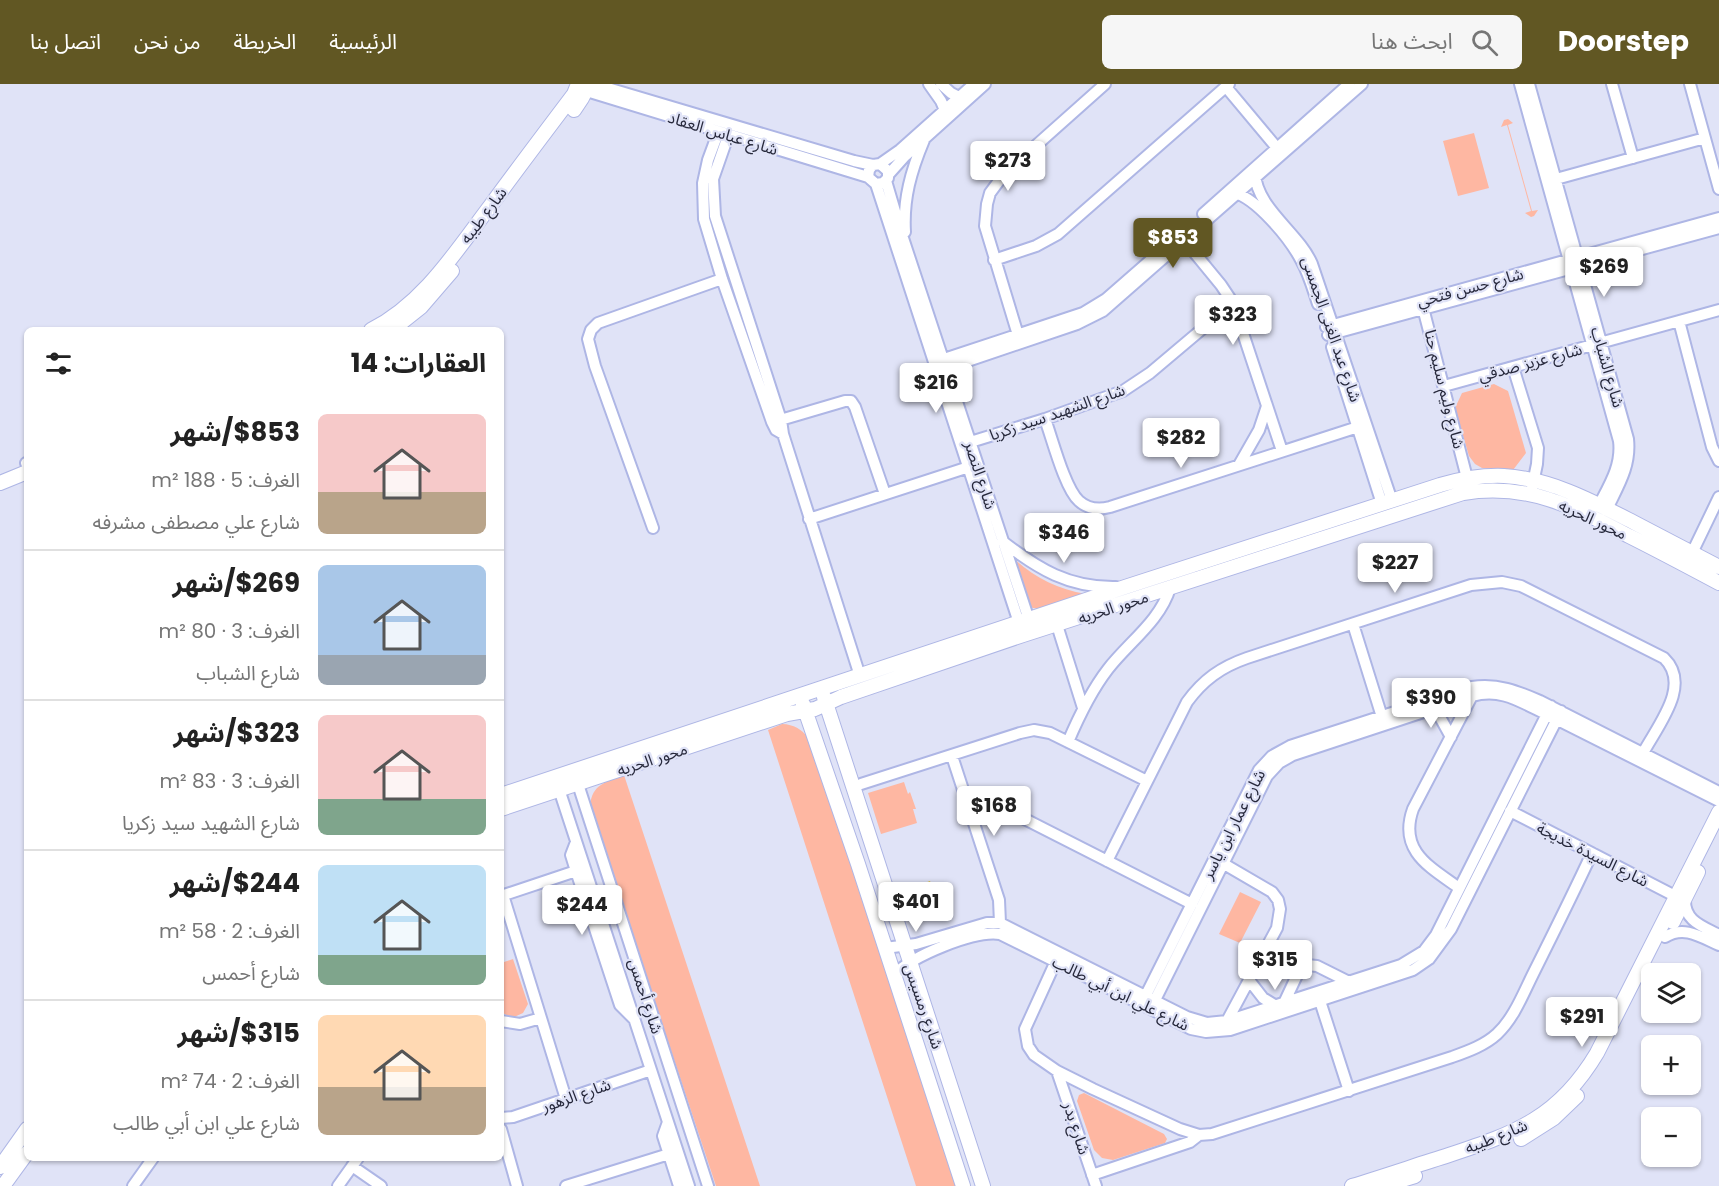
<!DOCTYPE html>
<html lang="ar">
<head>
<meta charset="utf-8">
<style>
	:root { --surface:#fff; --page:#f6f6f6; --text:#222; --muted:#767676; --line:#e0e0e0; --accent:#615723 }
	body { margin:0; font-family:Poppins,"Noto Sans Arabic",sans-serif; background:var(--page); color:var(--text); direction:rtl; height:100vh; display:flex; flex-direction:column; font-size:22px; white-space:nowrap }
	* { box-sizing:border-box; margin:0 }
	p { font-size:20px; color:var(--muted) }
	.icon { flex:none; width:33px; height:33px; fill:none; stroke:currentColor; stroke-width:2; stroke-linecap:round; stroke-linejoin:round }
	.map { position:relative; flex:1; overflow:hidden; direction:ltr }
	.sheet { position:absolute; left:24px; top:243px; width:480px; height:834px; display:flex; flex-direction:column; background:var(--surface); border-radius:9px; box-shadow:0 2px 4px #0004; direction:rtl }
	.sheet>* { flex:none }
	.tools { position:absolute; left:1641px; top:879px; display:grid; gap:12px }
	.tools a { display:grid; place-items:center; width:60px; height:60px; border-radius:9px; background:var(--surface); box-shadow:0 2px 4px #0004; font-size:30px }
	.price { position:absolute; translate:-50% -51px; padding:0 14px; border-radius:6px; background:#fff; color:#222; font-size:20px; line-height:39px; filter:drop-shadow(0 2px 3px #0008) }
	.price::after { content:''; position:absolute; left:50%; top:36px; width:18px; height:14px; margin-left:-9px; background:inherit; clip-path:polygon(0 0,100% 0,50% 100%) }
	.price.selected { background:var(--accent); color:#fff }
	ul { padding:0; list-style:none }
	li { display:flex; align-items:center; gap:18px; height:150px; padding:0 18px }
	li+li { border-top:2px solid var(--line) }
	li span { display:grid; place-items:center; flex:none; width:168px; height:120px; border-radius:9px; color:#555 }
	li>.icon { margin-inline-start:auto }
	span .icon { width:72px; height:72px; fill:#fffc; stroke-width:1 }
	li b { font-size:26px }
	h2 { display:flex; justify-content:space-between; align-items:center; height:72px; padding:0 18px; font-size:26px }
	header { display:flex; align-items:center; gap:36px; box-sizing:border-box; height:84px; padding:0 30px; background:var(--accent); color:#fff }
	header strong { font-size:28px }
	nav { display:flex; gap:33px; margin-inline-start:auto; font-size:21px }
	.search { width:420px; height:54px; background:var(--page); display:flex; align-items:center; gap:15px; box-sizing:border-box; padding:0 21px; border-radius:9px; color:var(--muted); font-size:22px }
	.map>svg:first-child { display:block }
</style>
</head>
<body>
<header>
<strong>Doorstep</strong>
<div class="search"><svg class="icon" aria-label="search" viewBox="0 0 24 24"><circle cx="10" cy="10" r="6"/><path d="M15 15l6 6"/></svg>ابحث هنا</div>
<nav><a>الرئيسية</a><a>الخريطة</a><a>من نحن</a><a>اتصل بنا</a></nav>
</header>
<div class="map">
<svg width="1719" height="1102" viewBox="0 0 1719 1102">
	<rect width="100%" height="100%" fill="#e0e3f7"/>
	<!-- green -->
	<path fill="#feb7a2" d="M1508 35 1513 39 1508 41 1532 127 1538 126 1534 132 1531 133 1525 129 1531 127 1507 41 1501 43 1504 36Z
		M1474 49 1489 104 1458 112 1443 57Z
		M1494 300 1508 307 1526 369 1513 386 1482 384 1475 380 1469 372 1455 324 1462 309Z
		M1011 472C1033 493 1056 505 1086 510 1072 515 1036 535 1025 518 1019 507 1015 485 1011 472Z
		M782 640C812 641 816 672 824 695L956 1102H916L768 646Z
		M624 691 760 1102H716L590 722C592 700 606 698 624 691Z
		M904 698 908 710 910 708 916 725H913L917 739 881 750 868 709Z
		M1240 808 1261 818 1240 859 1219 850Z
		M513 875 528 920 523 929 512 934 501 928V879Z
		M1084 1009 1164 1050 1167 1055 1165 1059 1113 1076 1102 1074 1094 1066 1077 1017 1079 1011Z"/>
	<!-- water -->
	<path fill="#e4c944" d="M930 797 936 813 918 819 912 804Z"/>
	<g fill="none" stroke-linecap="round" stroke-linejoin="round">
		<!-- minor casing -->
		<g stroke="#aeb6e5" stroke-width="14">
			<path id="minor" d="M594 0 854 77 873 81 880 80 888 87V94L883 99 876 100 868 93 869 86 873 81
				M929 0 941 17 947 31
				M941 0 951 9 963 15
				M1520 0 1619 357C1622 381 1610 400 1599 421
				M1529 0 1628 355C1631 382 1618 402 1607 425
				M1612 0 1633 74
				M1690 0 1719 105
				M1226 3 1277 64
				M580 5 868 93
				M718 49 708 76 703 99 704 135 722 195 772 338 776 346 783 350
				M728 52 713 95 715 132 781 336 783 350 860 592
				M880 80 900 66 974 0
				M1255 89C1256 124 1299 149 1312 180L1392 417
				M888 91 905 72 985 0
				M1556 95 1705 54
				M886 97 902 151 1031 542
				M876 100 1021 545
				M1232 108C1256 113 1290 155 1301 176 1309 190 1313 205 1318 220
				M1203 130 1349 0
				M905 148C903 115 911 87 924 56
				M1184 156 1221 201 1233 219 1282 367
				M994 176 1036 162 1058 150 1229 0
				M1422 220 1467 394
				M1679 237 1712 363 1719 377
				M1326 243 1719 134
				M1018 251 985 142 987 120 990 109 1004 90 1105 0
				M1328 251 1719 144
				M1332 263 1382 420
				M935 278 1083 229 1106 215 1169 160
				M1513 283 1538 364 1537 380 1532 404
				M938 287 1077 240 1103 227 1362 0
				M1444 302 1719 226
				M1045 335C1052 354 1065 405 1079 417 1088 425 1099 426 1110 423L1358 343
				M777 337 845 317H851L855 323 885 410
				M964 360 1045 335 1123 307 1150 289 1233 219
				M26 379 27 381
				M1239 381 1259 346 1267 322
				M809 435 975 381
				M653 444 595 282 588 255 591 246 598 239 722 195
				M1002 457C1038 485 1069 504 1116 503
				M1692 469 1719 413
				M1353 540 1382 633
				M1057 541 1083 624
				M1435 624 1451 653
				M1068 658C1079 632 1091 607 1108 585 1129 558 1160 537 1170 504
				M952 672 999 816 1000 839
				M576 694 708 1102
				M557 699 689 1102
				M861 700 1020 649 1034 646 1050 649 1147 697
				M969 725 980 717 991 718 1192 820
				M1510 727 1675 812
				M576 758 571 771 576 787 620 921 634 935
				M1107 777 1187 618C1203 596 1221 583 1247 574L1471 501 1502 498 1521 502 1664 574C1692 601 1658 641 1643 669
				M1224 780 1272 808 1278 816 1280 825 1277 844 1227 937
				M1459 804C1430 783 1398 767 1413 725L1472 612
				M503 811 566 1015
				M501 812 576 787
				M1685 815C1684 837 1702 842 1719 851
				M1665 853C1684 841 1701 853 1719 861
				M885 864 916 860 987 839H1000L1187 933 1207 939 1227 937 1401 881 1424 867 1436 851 1551 622
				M1056 877 1025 945 1028 962 1034 971 1057 987 1093 1005 1180 1045 1199 1051 1212 1050 1452 973C1469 967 1485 961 1497 950 1514 934 1523 910 1533 890 1553 850 1573 810 1592 769
				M894 891C912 872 974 846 1000 850L1191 945 1206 948 1230 946 1413 886 1429 875 1451 845 1561 627
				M1249 896 1263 914 1276 922
				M1143 917 1259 686 1272 672 1290 662 1472 603C1497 599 1517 607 1540 617L1719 708
				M1320 917 1349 1007
				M1284 919 1299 887 1307 881 1317 882 1349 898
				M1152 922 1267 692 1279 679 1293 671 1472 612C1497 605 1514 614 1536 625L1719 717
				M501 937 520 940 541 934
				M1057 987 1096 1102
				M501 1034 513 1033 651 986
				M668 1038 663 1052 679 1102
				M501 1045 517 1102
				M352 1082 381 1102
				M1092 1091 1190 1058 1199 1051
				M133 1102 153 1074
				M338 1102 358 1074
				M566 1102 669 1070"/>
		</g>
		<!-- major casing -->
		<g stroke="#aeb6e5" stroke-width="16">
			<path id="major" d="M574 26 582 14 589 0
				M371 246C424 219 456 167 491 121 518 84 546 47 574 10L578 0
				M392 246 421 223 452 187
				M0 399 27 388
				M824 613 983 1102
				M803 620 858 780 963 1102
				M501 711 1125 503 1440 401C1461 395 1482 391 1504 392 1551 395 1592 417 1633 438 1662 453 1690 468 1719 483
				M501 725 787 630 815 625 841 613 1023 551 1463 409C1527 398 1574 423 1629 452 1659 467 1689 483 1719 499
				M1673 838 1698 788
				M1521 1055 1554 1034 1577 1012
				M0 1083 27 1045
				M3 1102 27 1069
				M1352 1102C1385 1092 1417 1081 1449 1071 1516 1049 1559 1033 1597 969L1719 728
				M1383 1102 1415 1092"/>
		</g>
		<!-- minor -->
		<use href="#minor" stroke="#fff" stroke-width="10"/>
		<!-- major -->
		<use href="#major" stroke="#fff" stroke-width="14"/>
	</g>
	<g text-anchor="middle" stroke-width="4.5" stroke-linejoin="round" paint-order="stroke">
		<!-- street labels -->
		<g font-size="16" fill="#27293c" stroke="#e0e3f7">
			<text transform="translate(723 49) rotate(17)" y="6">شارع عباس العقاد</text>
			<text transform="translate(483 131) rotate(-53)" y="6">شارع طيبه</text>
			<text transform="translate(1470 203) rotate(-15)" y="6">شارع حسن فتحي</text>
			<text transform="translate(1332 245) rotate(71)" y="6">شارع عبد الغنى الجمسى</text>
			<text transform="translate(1530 278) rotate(-15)" y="6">شارع عزيز صدقي</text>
			<text transform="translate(1608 283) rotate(74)" y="6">شارع الشباب</text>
			<text transform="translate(1445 305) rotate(76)" y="6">شارع وليم سليم حنا</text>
			<text transform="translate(1057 328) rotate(-19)" y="6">شارع الشهيد سيد زكريا</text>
			<text transform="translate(981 391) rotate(72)" y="6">شارع النصر</text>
			<text transform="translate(1593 435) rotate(25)" y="6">محور الحريه</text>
			<text transform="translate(1113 523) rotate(-18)" y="6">محور الحريه</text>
			<text transform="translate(652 675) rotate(-18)" y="6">محور الحريه</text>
			<text transform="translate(1233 740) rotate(-63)" y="6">شارع عمار ابن ياسر</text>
			<text transform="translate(1593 770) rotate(27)" y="6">شارع السيدة خديجة</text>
			<text transform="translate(1121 909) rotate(26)" y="6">شارع علي ابن أبي طالب</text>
			<text transform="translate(646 912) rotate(72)" y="6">شارع أحمس</text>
			<text transform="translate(924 922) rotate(71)" y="6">شارع رمسيس</text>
			<text transform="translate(576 1011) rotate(-19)" y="6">شارع الزهور</text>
			<text transform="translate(1077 1044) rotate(72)" y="6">شارع بدر</text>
			<text transform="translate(1496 1052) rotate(-22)" y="6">شارع طيبه</text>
		</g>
	</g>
</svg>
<div class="tools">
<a><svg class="icon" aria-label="layers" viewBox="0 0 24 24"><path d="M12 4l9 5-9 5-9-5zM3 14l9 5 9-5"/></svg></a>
<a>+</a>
<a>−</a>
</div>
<b class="price" style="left:1008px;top:108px">$273</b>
<b class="price selected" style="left:1173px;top:185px">$853</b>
<b class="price" style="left:1604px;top:214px">$269</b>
<b class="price" style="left:1233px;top:262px">$323</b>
<b class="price" style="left:936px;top:330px">$216</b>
<b class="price" style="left:1181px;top:385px">$282</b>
<b class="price" style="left:1064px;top:480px">$346</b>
<b class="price" style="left:1395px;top:510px">$227</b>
<b class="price" style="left:1431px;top:645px">$390</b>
<b class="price" style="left:994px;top:753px">$168</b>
<b class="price" style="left:916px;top:849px">$401</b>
<b class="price" style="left:582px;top:852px">$244</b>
<b class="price" style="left:1275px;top:907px">$315</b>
<b class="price" style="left:1582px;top:964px">$291</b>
<section class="sheet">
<h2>العقارات: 14<svg class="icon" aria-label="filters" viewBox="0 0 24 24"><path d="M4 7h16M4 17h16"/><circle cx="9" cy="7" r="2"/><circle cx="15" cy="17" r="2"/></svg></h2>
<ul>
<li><span style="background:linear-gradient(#f6c9c9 65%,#b9a48a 0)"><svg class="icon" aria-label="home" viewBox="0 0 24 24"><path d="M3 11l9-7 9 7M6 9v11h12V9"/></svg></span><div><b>$853/شهر</b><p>الغرف: 5 · 188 m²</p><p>شارع علي مصطفى مشرفه</p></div></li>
<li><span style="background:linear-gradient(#a9c7e8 75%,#9aa5b1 0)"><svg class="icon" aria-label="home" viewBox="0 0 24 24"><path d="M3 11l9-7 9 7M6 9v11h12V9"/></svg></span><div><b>$269/شهر</b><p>الغرف: 3 · 80 m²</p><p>شارع الشباب</p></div></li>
<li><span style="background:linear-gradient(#f6c9c9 70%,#7fa58c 0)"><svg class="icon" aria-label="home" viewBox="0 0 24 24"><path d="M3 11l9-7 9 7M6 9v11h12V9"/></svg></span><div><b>$323/شهر</b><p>الغرف: 3 · 83 m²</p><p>شارع الشهيد سيد زكريا</p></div></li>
<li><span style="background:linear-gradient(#bfe0f5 75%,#7fa58c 0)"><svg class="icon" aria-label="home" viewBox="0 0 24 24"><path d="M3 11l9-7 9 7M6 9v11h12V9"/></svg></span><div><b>$244/شهر</b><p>الغرف: 2 · 58 m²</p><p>شارع أحمس</p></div></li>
<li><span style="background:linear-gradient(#ffd9b3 60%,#b9a48a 0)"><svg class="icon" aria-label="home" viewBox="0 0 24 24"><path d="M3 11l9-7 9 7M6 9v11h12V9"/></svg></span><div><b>$315/شهر</b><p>الغرف: 2 · 74 m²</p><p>شارع علي ابن أبي طالب</p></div></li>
</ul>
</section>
</div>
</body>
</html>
